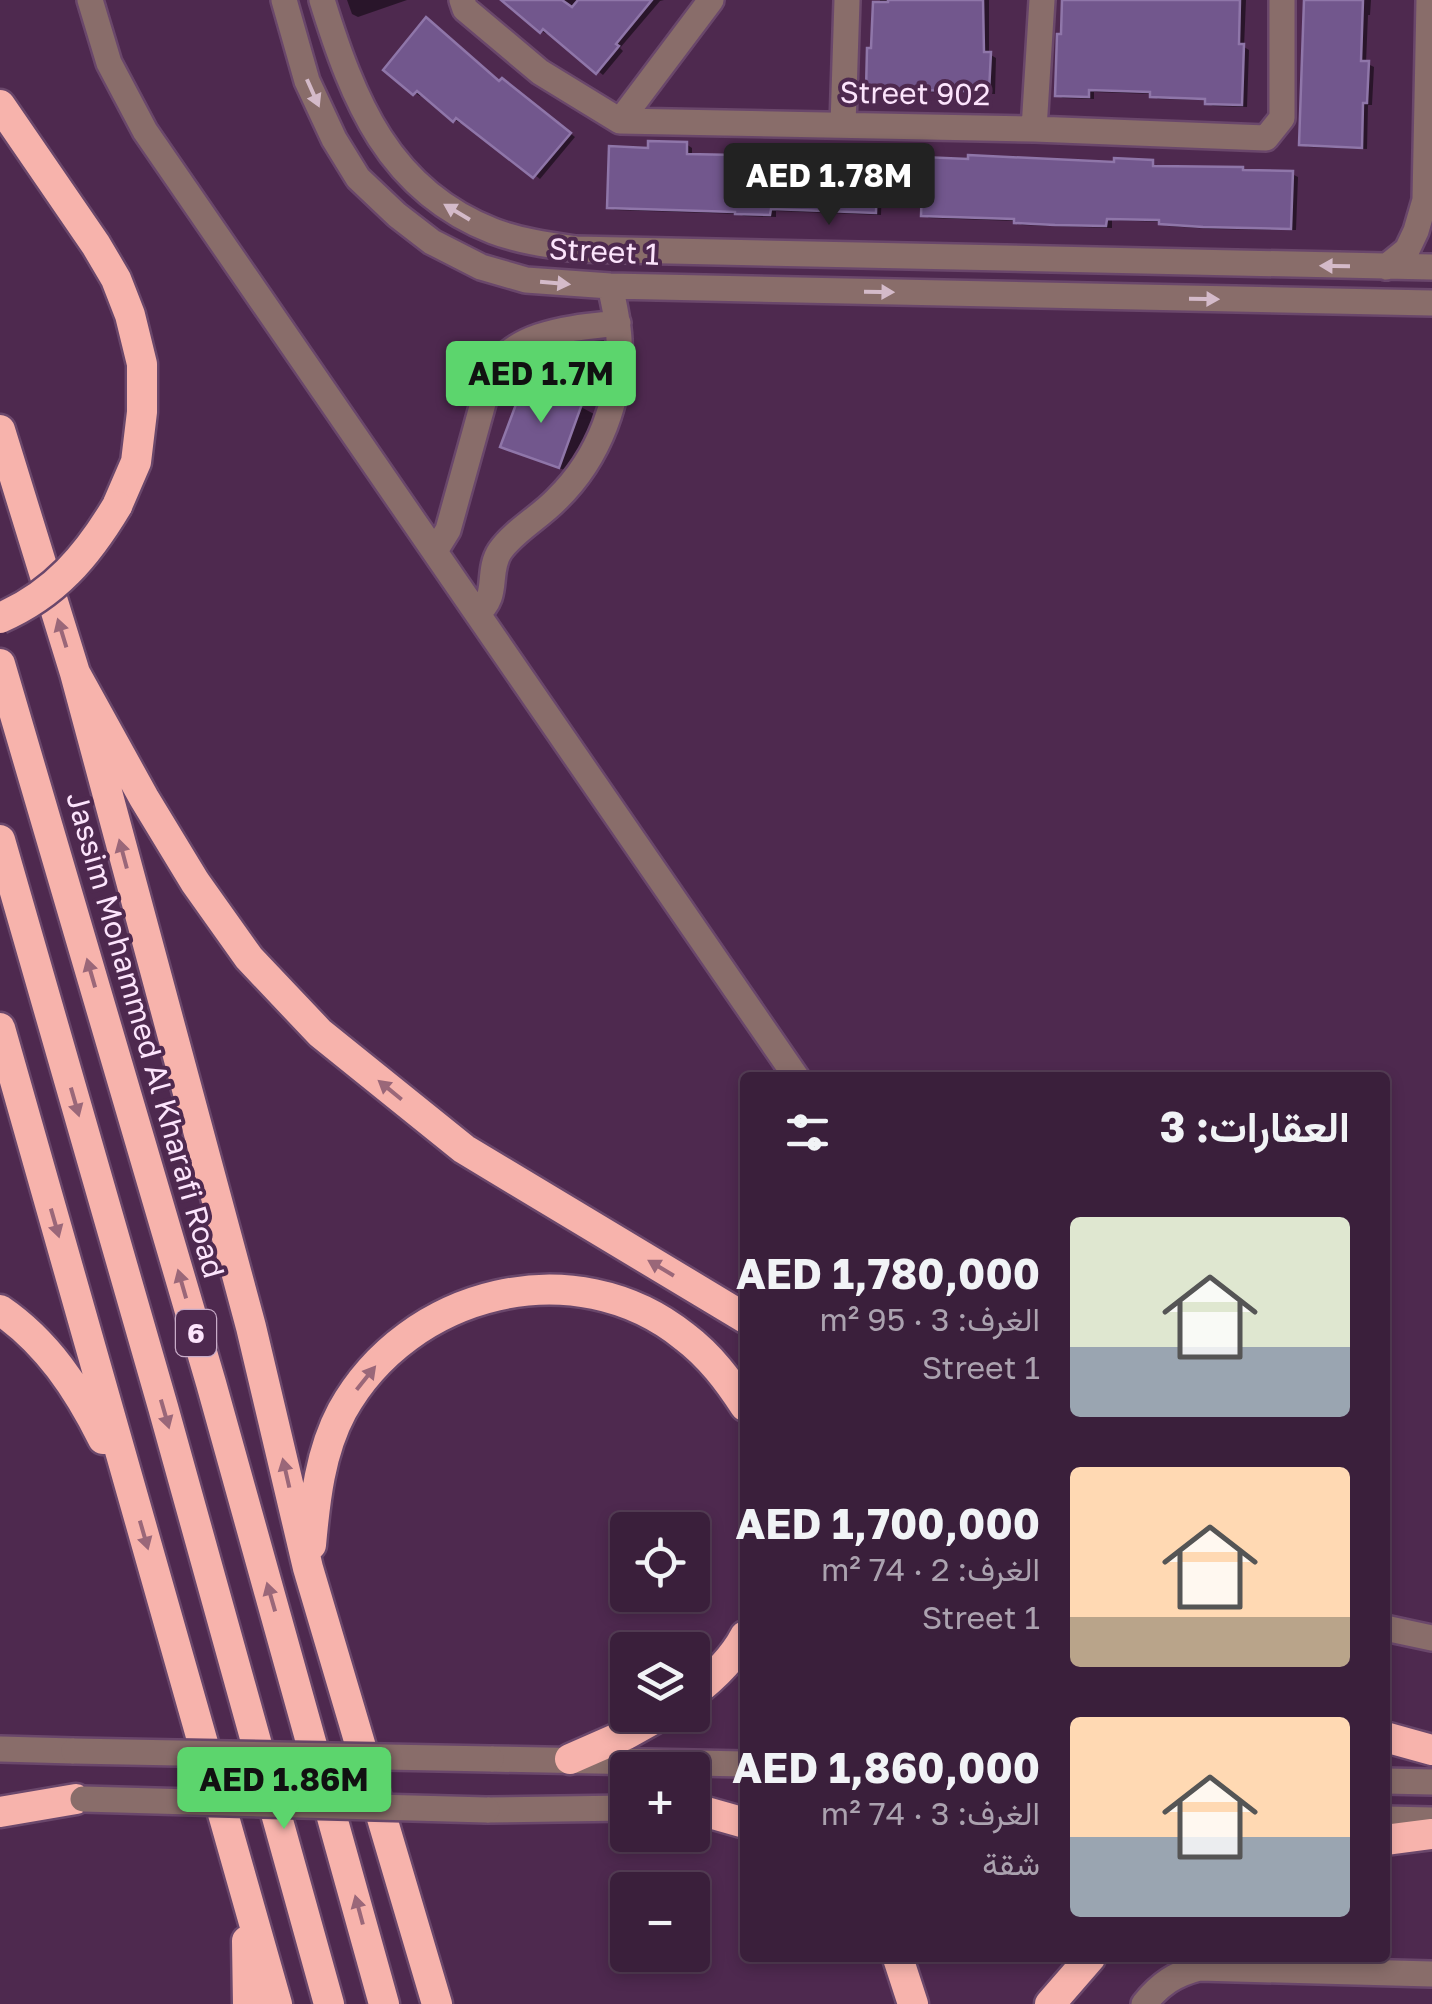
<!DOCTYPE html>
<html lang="ar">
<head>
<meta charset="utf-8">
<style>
	:root { --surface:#3a1f3b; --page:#412742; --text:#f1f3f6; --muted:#aba2af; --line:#543d55; --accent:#5cd56d }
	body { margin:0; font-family:"Golos Text",Vazirmatn,sans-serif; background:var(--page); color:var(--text); direction:rtl; height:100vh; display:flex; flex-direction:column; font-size:38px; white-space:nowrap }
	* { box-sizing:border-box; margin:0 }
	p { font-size:32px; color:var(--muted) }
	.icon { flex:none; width:55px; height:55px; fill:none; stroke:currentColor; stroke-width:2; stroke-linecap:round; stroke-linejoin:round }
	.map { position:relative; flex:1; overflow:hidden; direction:ltr }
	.drawer { position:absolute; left:740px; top:1072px; width:650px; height:890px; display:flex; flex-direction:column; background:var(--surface); border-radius:10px; box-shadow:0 5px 15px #0003,0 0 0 2px var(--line); direction:rtl }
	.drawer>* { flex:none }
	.buttons { position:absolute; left:610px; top:1512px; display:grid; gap:20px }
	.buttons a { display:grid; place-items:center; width:100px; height:100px; border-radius:10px; background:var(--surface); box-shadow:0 5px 15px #0003,0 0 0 2px var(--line); font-size:50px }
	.price { position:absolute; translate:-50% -85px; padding:0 22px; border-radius:10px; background:var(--accent); color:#111; font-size:32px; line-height:65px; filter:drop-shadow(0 2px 5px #0008) }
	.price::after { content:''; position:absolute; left:50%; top:60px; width:30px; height:22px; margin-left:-15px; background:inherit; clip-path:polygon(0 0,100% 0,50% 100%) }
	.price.current { background:#222; color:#fff }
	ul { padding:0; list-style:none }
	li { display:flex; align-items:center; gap:30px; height:250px; padding:0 40px }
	li span { display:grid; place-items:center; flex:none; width:280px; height:200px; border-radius:10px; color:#555 }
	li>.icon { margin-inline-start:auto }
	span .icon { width:120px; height:120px; fill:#fffc; stroke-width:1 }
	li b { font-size:42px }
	h2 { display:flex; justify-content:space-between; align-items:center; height:120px; padding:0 40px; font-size:42px }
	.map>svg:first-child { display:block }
</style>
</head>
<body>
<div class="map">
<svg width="1432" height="2004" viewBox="0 0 1432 2004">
	<rect width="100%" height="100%" fill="#4e294f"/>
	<!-- shadow -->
	<path fill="#0007" d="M347 0H407L358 17 352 14Z
		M505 0H664L660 1 620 48 623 51 603 75 549 31 547 34 541 31Z
		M880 0H989V54L996 58 995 94 924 92V95L874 93 868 90Z
		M1065 0H1246L1244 47 1249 50 1247 107 1213 106 1207 103 1208 100 1158 99 1152 94 1094 92V99L1063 98 1057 95Z
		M1306 0H1371L1370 15H1368L1366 63 1374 67 1372 105H1368L1367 149 1308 147 1302 144Z
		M386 69 508 84 575 137 540 179 463 120 460 123 455 120 423 93 420 96 415 93Z
		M686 144 692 148V156L739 158 877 154 883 158 881 215 776 211V217L744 216 739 214 615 210 609 206 651 150Z
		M1156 164 1158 169 1292 174 1298 177 1296 230 1211 229 1167 226 1160 222 1112 220V228L1022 225 1016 221 929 218 924 215 1155 179Z
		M581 407 594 414 573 473 517 453 504 445Z"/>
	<!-- building -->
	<path fill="#72578d" stroke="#8f76a9" stroke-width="2.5" d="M501 0H562L572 7 578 0H652L616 44 619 46 596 74 543 29 540 33Z
		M888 0H983L984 52H991L989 92 919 90V93L866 91 867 48H871L873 2H888Z
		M1062 0H1240L1239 44H1244L1242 105 1205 104V99L1150 97V92L1089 90V97L1055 96 1057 34H1061Z
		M1304 0H1363L1361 61H1369L1367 103H1363L1362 148 1299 145Z
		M426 17 499 81 502 78 571 133 533 178 456 118 453 122 417 91 413 95 383 70Z
		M648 141 687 142V154L737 155V145L878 152 876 213 771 209 770 215 735 214V212L607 208 609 146 648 148Z
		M968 155 1114 162V158L1153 160V166L1243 167V170L1293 171 1291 229 1203 227 1159 224V220L1107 219 1106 226 1055 225 1014 223V219L921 216 923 157 968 159Z
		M524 383 582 404 559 468 500 447Z"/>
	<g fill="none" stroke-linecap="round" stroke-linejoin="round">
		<!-- minor casing -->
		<g stroke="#6a476b" stroke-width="30">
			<path id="minor" d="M90 0 109 63 145 131 797 1078
				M284 0 307 81 334 139 358 178 397 215 432 242 481 267 526 280 610 286 1432 303
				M322 0C353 100 388 190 493 231 519 241 548 245 576 249L1432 267
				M462 0 465 9 540 72 620 121 1034 129 1266 138 1282 118V0
				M620 121 711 0
				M843 125 847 0
				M1034 129 1042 0
				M1386 267 1407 250 1416 231 1425 200 1429 0
				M435 551 448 530 490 378C509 331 575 328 618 323
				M477 613C500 597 486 572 500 551 514 531 540 517 557 499 599 458 622 398 619 339 618 321 614 303 610 286
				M1385 1628 1432 1638
				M0 1749 74 1751
				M491 1759 745 1764
				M1385 1781 1432 1782
				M487 1810 628 1808
				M1385 1819 1432 1820
				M1144 2004C1160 1984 1175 1974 1199 1968L1432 1974"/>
		</g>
		<!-- highway casing -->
		<g stroke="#6a476b" stroke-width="35">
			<path id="highway" d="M0 105 96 245 116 279 130 315 142 364V412L136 462 117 506
				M0 430 75 673 144 798 195 882 249 958 320 1033 464 1149 745 1318
				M0 664 211 1383 384 2004
				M75 673 251 1327 308 1568 437 2004
				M0 840 163 1407 329 2004
				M0 1028 277 2004
				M0 1310C47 1342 78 1389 103 1439
				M311 1545C315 1500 320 1452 342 1411 408 1291 575 1248 685 1337 710 1356 728 1380 745 1406
				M692 1694C713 1678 733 1659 745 1636
				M1385 1737 1432 1750
				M570 1759 627 1734 661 1715
				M692 1808 745 1823
				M0 1812 76 1799
				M1385 1840 1432 1834
				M247 1941 248 2004
				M898 1958 913 2004
				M1050 2004 1090 1958"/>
		</g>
		<!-- minor -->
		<use href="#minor" stroke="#896d6a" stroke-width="25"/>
		<!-- highway -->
		<use href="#highway" stroke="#f7b3ac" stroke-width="30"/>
		<!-- minor-bridge casing -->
		<g stroke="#6a476b" stroke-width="30" stroke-linecap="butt">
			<path id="minor-bridge" d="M74 1751 491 1759
				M83 1799 487 1810"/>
		</g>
		<!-- highway-bridge casing -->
		<g stroke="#6a476b" stroke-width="35" stroke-linecap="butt">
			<path id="highway-bridge" d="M0 618C55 594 87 556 117 506"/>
		</g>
		<!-- minor-bridge -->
		<use href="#minor-bridge" stroke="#896d6a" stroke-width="25"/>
		<!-- highway-bridge -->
		<use href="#highway-bridge" stroke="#f7b3ac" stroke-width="30"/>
	</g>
	<!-- one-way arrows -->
	<defs><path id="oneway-solid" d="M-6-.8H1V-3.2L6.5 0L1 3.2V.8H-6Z" transform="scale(2.5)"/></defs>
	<g fill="#d4bac9">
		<use href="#oneway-solid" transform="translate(313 93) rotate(66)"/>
		<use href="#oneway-solid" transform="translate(457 212) rotate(-149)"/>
		<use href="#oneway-solid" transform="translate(1335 266) rotate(-179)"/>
		<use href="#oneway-solid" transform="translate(555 283) rotate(5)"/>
		<use href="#oneway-solid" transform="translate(879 292) rotate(1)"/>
		<use href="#oneway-solid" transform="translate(1204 299) rotate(1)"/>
	</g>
	<g fill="#9a6779">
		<use href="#oneway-solid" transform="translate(62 633) rotate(-107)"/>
		<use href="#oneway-solid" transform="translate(123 854) rotate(-105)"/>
		<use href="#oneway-solid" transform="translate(91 973) rotate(-106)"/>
		<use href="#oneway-solid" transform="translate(390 1090) rotate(-141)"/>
		<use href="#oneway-solid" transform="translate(75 1102) rotate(74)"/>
		<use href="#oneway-solid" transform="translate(55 1223) rotate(74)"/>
		<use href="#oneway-solid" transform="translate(661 1268) rotate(-149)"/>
		<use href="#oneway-solid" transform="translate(182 1284) rotate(-106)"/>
		<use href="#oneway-solid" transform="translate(366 1378) rotate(-51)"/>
		<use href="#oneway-solid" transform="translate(165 1414) rotate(74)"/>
		<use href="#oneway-solid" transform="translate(286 1473) rotate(-103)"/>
		<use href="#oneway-solid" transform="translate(144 1535) rotate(74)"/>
		<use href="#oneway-solid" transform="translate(271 1597) rotate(-106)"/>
		<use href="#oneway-solid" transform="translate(359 1910) rotate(-105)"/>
	</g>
	<g text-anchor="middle" stroke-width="8" stroke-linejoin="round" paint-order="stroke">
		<!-- shield labels -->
		<rect fill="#4e294f" stroke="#c8acc8" stroke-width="2.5" x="176" y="1310" width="40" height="46" rx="8"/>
		<g font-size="28" font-weight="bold" fill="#fce4fc">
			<text x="196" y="1343">6</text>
		</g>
		<!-- street labels -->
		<g font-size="30" fill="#fce4fc" stroke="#4e294f">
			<text transform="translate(915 94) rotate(1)" y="10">Street 902</text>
			<text transform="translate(604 252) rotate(3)" y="10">Street 1</text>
			<text transform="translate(145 1035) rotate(74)" y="10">Jassim Mohammed Al Kharafi Road</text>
		</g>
	</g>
</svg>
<div class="buttons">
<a><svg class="icon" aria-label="locate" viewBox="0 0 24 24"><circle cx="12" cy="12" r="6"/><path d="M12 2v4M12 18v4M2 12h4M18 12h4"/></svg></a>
<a><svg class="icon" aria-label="layers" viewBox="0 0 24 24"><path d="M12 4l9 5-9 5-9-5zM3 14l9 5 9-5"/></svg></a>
<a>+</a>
<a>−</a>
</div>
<b class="price current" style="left:829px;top:228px">AED 1.78M</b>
<b class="price" style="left:541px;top:426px">AED 1.7M</b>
<b class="price" style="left:284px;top:1832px">AED 1.86M</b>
<section class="drawer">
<h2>العقارات: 3<svg class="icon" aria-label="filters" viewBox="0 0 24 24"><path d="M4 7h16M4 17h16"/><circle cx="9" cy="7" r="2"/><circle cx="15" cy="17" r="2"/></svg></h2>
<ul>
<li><span style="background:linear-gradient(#dfe7d0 65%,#9aa5b1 0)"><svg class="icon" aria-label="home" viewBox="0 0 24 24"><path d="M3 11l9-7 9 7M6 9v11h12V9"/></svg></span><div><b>AED 1,780,000</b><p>الغرف: 3 · 95 m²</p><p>Street 1</p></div></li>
<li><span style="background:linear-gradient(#ffd9b3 75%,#b9a48a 0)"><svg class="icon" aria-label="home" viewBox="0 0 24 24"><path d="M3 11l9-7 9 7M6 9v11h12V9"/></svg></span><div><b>AED 1,700,000</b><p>الغرف: 2 · 74 m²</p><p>Street 1</p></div></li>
<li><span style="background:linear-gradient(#ffd9b3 60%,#9aa5b1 0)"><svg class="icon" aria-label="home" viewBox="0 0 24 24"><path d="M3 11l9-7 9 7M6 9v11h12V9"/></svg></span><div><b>AED 1,860,000</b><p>الغرف: 3 · 74 m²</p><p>شقة</p></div></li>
</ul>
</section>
</div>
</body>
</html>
